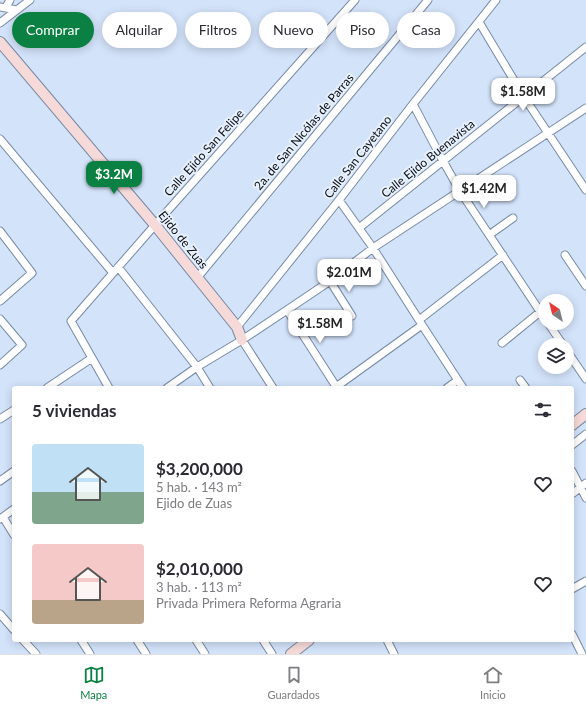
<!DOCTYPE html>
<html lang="es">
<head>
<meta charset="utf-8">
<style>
	:root { --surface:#fff; --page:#f7f7f7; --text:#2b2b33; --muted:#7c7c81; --line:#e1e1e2; --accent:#0b8043 }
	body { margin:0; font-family:Lato,sans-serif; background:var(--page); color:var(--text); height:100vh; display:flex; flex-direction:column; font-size:15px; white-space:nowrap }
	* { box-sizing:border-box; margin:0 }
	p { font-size:13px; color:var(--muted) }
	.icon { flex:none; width:22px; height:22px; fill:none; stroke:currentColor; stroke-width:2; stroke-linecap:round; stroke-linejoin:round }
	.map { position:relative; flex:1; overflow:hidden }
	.panel { position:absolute; left:12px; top:386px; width:562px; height:256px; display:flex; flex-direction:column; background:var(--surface); border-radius:4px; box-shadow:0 2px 10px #0003 }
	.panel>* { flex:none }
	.top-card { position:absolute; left:12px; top:12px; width:562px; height:36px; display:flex; gap:8px }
	.needle { width:26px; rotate:325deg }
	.buttons { position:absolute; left:538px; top:294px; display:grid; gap:8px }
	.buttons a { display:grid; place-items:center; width:36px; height:36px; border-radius:50%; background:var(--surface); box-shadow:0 2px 10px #0003; font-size:20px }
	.price { position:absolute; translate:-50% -34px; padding:0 9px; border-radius:8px; background:#fff; color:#222; font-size:13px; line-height:26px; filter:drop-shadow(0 1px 2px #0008) }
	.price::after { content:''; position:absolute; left:50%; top:24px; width:12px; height:9px; margin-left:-6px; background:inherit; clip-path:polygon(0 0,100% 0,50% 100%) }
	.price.active { background:var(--accent); color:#fff }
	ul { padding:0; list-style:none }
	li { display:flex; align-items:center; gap:12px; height:100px; padding:0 20px }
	li span { display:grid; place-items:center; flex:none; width:112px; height:80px; border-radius:4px; color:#555 }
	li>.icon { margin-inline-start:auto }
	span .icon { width:48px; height:48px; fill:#fffc; stroke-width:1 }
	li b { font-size:17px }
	h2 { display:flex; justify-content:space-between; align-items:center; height:48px; padding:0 20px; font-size:17px }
	.chip { padding:0 14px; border-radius:18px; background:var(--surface); box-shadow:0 2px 10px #0003; font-size:14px; line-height:36px }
	.chip.active { background:var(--accent); color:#fff }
	.menu { display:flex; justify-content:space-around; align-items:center; height:56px; border-top:1px solid var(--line); background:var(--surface); font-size:11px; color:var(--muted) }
	.menu a { display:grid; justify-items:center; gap:2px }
	.menu .active { color:var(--accent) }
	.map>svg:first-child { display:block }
</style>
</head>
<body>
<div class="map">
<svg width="586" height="654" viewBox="0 0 586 654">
	<rect width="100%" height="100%" fill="#d3e3fa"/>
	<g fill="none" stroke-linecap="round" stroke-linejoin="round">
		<!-- street casing -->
		<g stroke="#7689a3" stroke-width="9">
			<path id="street" d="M0 7 17 10
				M6 7 10 0
				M479 22 524 97 586 190
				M0 23 30 0
				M413 104 443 161 460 191 545 319
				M0 139 113 273
				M339 200 373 248 419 320 422 325 463 388
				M359 228 586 47
				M0 231 32 273 0 301
				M489 235 513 218
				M565 255 586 286
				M118 267 197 367 210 388
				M197 278 428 0
				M330 281 352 316
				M287 310 337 388
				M0 319 22 345 0 365
				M419 320 503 255
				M548 323 563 345
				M237 327 339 200 413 104 496 0
				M242 340 273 388
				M502 343 540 312
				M567 351 586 379
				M520 380 526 388
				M336 387 422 325
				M47 388 92 358
				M109 388 71 321 155 225 355 0
				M167 388 197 367 242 340 287 310 330 281 373 248 586 108
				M447 388 458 380
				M0 419 14 410
				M572 445 586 434
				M572 471 586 498
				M0 481 14 471
				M572 494 586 483
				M3 517 14 535
				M0 519 14 509
				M572 589 586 581
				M0 614 14 630
				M572 634 582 654
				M23 640 36 654
				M81 640 90 654
				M137 640 146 654
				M196 640 205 654
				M263 640 272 654
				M387 640 394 654"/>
		</g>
		<!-- secondary casing -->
		<g stroke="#7689a3" stroke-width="12">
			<path id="secondary" d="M0 42 155 225 237 327 242 340
				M572 425 586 414
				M291 654 309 640"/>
		</g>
		<!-- street -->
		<use href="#street" stroke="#fff" stroke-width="7"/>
		<!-- secondary -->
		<use href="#secondary" stroke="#f6dad9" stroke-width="10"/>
	</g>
	<g text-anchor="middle" stroke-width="4" stroke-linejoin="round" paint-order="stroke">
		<!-- street labels -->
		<g font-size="12" fill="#070d16" stroke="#e7f0fb">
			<text transform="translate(304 132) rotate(-50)" y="4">2a. de San Nicólas de Parras</text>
			<text transform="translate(204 153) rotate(-48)" y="4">Calle Ejido San Felipe</text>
			<text transform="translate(358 157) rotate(-52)" y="4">Calle San Cayetano</text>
			<text transform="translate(428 159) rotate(-39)" y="4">Calle Ejido Buenavista</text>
			<text transform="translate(183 240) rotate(51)" y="4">Ejido de Zuas</text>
		</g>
	</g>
</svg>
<div class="buttons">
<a><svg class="needle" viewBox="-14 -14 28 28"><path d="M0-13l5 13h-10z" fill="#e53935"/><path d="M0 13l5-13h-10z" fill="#7c7c81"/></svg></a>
<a><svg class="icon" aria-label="layers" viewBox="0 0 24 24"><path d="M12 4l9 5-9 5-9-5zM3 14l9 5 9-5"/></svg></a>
</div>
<b class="price" style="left:523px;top:112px">$1.58M</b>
<b class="price active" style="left:114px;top:195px">$3.2M</b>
<b class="price" style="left:484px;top:209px">$1.42M</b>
<b class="price" style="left:349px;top:293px">$2.01M</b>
<b class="price" style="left:320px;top:344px">$1.58M</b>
<div class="top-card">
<a class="chip active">Comprar</a>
<a class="chip">Alquilar</a>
<a class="chip">Filtros</a>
<a class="chip">Nuevo</a>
<a class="chip">Piso</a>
<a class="chip">Casa</a>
</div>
<section class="panel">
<h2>5 viviendas<svg class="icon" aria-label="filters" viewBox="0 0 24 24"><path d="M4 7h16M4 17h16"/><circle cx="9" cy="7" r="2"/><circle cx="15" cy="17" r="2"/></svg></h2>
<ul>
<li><span style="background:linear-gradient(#bfe0f5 60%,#7fa58c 0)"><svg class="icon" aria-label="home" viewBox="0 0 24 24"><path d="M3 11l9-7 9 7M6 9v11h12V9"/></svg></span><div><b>$3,200,000</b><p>5 hab. · 143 m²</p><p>Ejido de Zuas</p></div><svg class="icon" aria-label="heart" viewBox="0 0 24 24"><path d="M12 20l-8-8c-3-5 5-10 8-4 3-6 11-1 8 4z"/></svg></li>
<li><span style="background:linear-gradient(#f6c9c9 70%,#b9a48a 0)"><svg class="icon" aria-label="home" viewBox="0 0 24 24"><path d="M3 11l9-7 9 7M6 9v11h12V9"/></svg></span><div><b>$2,010,000</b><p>3 hab. · 113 m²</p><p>Privada Primera Reforma Agraria</p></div><svg class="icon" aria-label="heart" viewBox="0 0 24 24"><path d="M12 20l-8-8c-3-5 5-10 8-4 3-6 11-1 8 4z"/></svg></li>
</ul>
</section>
</div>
<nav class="menu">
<a class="active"><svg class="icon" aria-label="map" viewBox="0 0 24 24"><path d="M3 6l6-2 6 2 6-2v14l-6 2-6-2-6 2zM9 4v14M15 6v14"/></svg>Mapa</a>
<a><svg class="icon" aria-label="saved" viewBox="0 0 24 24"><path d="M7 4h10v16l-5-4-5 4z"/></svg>Guardados</a>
<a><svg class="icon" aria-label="home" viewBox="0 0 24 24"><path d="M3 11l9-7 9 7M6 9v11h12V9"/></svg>Inicio</a>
</nav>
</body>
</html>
